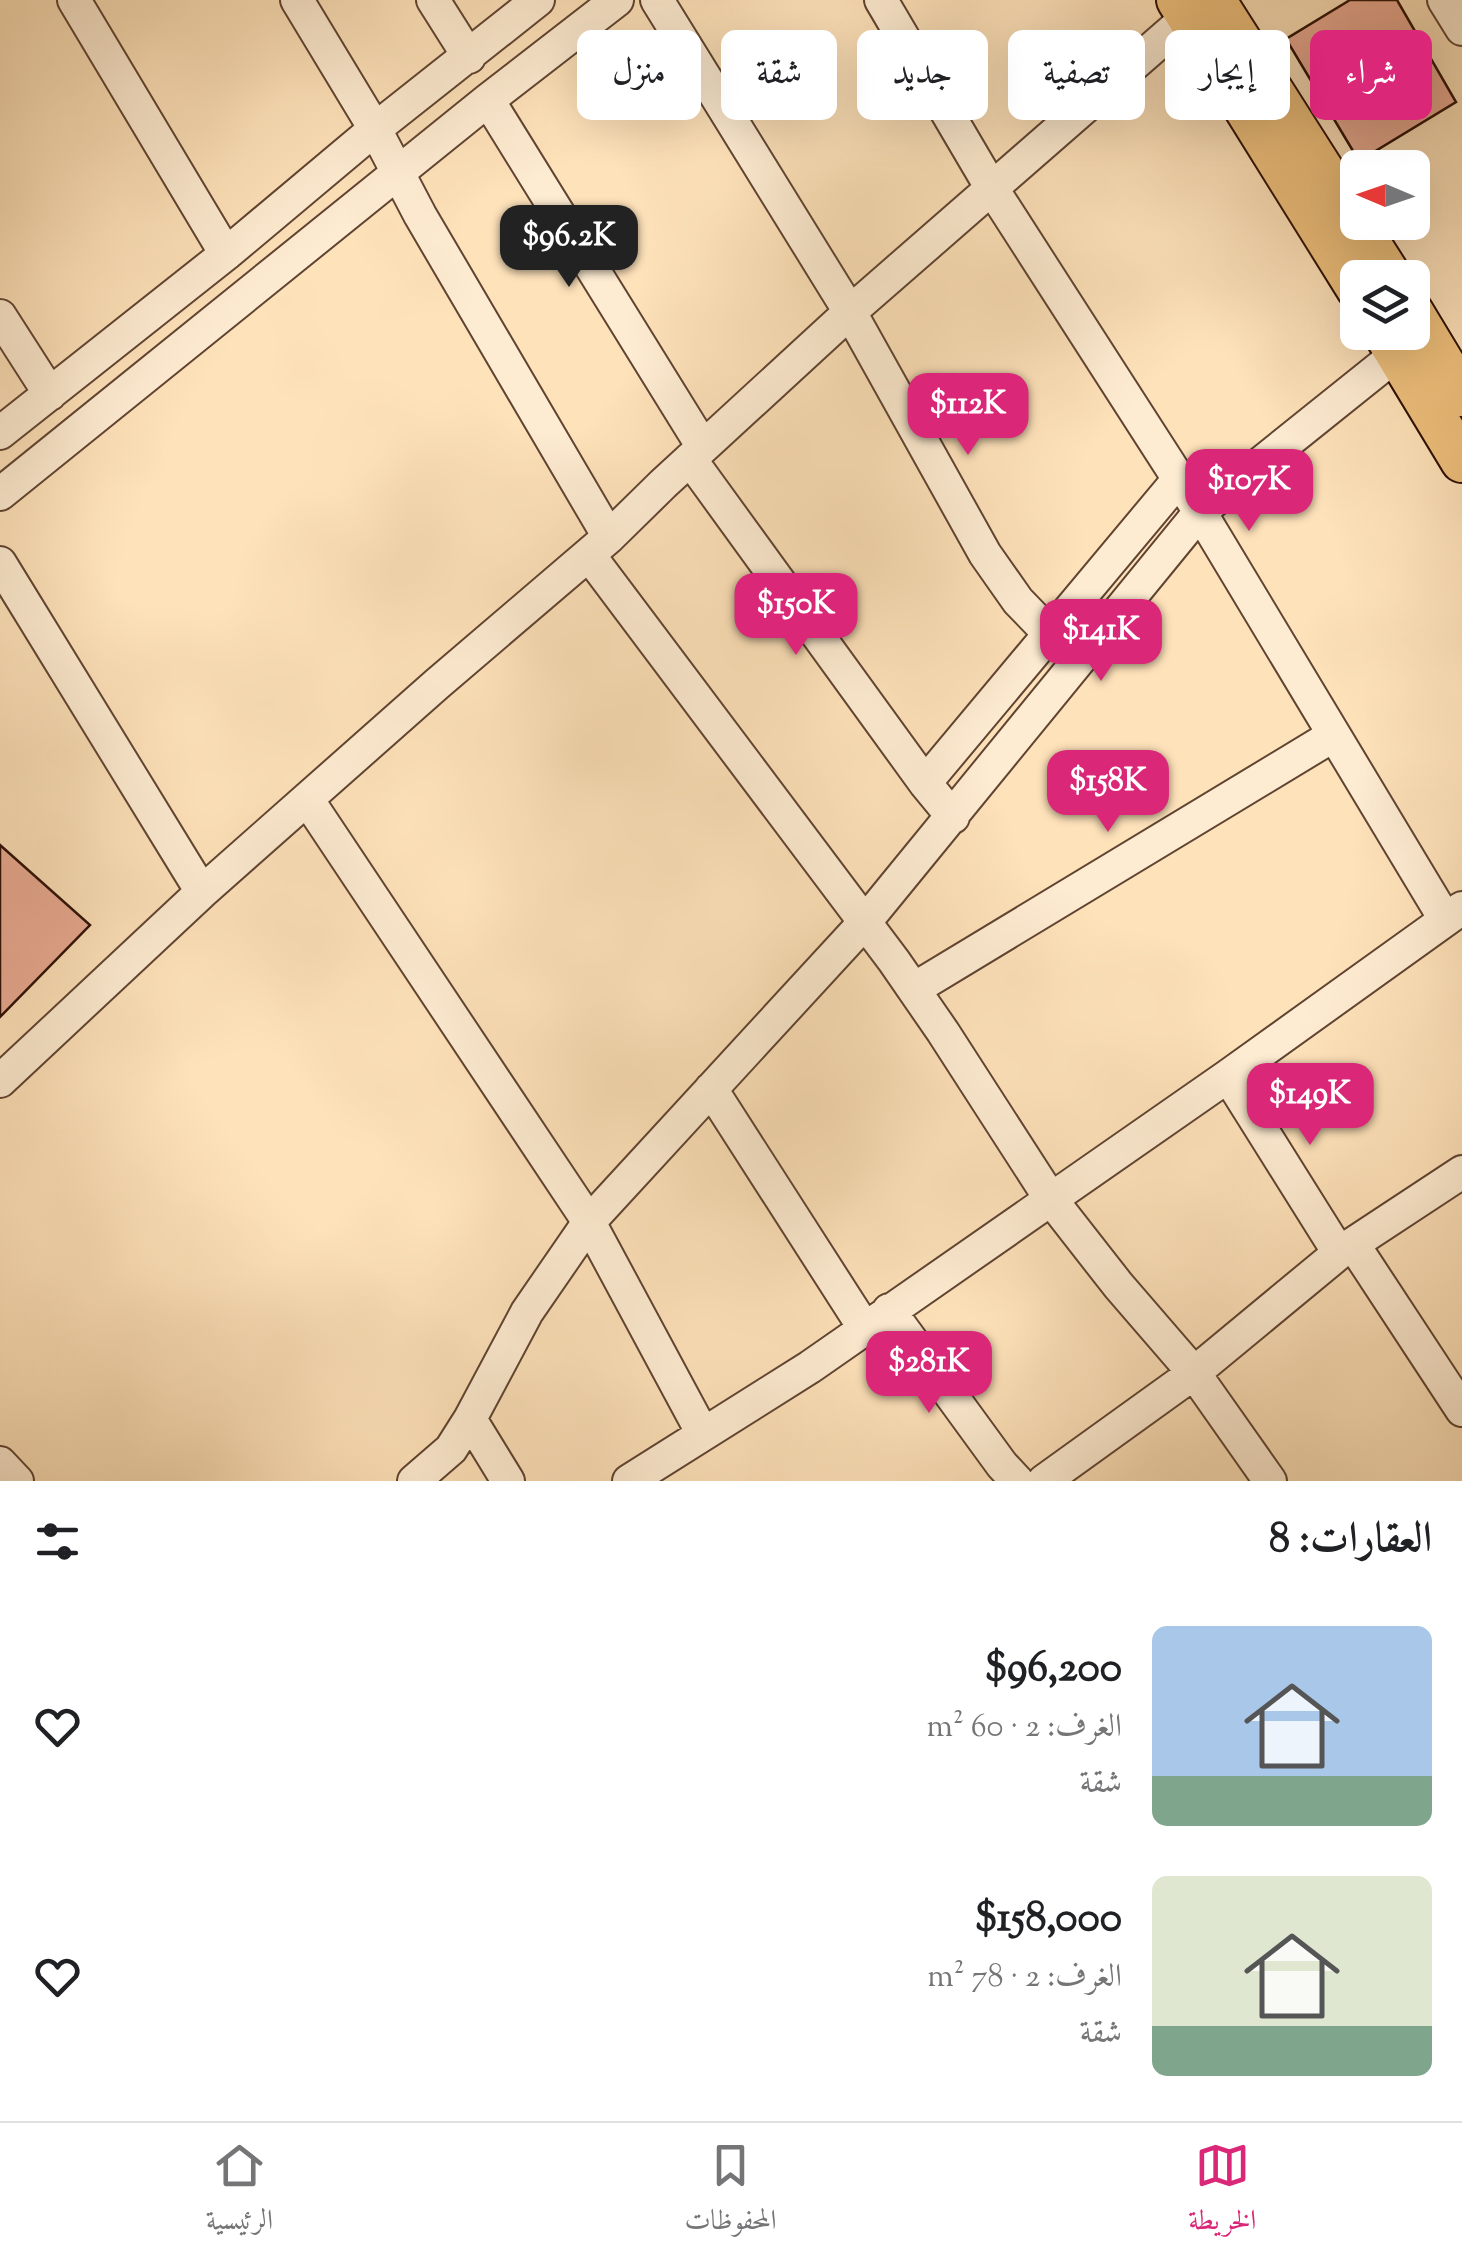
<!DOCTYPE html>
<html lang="ar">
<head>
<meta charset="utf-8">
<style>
	:root { --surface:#fff; --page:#f6f6f6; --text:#202124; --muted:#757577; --line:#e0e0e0; --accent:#db2777 }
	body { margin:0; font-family:"Sorts Mill Goudy",Amiri,serif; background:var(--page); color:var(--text); direction:rtl; height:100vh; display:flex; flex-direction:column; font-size:38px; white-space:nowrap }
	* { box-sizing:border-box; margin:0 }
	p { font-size:32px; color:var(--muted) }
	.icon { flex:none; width:55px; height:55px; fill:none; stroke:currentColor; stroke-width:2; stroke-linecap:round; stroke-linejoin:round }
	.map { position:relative; height:1481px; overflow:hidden; direction:ltr }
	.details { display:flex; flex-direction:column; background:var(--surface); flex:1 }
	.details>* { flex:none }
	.top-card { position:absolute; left:30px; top:30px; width:1402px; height:90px; direction:rtl; display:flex; gap:20px }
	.needle { width:65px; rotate:272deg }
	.buttons { position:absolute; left:1340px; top:150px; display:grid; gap:20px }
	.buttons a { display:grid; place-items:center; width:90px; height:90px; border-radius:15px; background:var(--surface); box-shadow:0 10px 40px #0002; font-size:50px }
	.price { position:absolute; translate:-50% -85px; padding:0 22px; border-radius:20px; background:var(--accent); color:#fff; font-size:32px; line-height:65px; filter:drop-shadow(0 2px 5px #0008) }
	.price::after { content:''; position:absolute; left:50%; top:60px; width:30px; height:22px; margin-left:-15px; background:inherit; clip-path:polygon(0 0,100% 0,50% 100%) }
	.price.selected { background:#222; color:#fff }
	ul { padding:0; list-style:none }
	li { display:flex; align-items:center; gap:30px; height:250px; padding:0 30px }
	li span { display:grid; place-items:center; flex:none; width:280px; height:200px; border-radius:15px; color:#555 }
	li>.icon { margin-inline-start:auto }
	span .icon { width:120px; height:120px; fill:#fffc; stroke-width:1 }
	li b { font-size:42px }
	h2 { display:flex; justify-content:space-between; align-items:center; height:120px; padding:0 30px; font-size:42px }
	.tag { padding:0 35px; border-radius:15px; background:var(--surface); box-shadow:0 10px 40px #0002; font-size:35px; line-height:90px }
	.tag.selected { background:var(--accent); color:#fff }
	.menu { display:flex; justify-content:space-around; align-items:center; height:140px; border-top:2px solid var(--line); background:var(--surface); font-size:28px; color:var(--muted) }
	.menu a { display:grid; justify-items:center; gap:5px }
	.menu .selected { color:var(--accent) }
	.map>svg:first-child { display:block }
</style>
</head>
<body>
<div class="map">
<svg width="1462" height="1481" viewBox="0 0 1462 1481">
	<rect width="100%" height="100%" fill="#fee2ba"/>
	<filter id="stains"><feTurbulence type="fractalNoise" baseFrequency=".002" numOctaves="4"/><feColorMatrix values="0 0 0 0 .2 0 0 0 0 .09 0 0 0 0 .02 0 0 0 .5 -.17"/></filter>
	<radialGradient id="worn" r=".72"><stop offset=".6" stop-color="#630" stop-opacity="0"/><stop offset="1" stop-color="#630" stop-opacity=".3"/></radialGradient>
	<!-- building -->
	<path fill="#eaab93" stroke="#2c0f05" stroke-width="2.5" d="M1350 0H1397L1456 102 1359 161 1286 39Z
		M0 845 90 925 0 1017Z"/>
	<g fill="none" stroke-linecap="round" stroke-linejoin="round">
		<!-- minor casing -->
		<g stroke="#604432" stroke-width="36">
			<path id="minor" d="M74 0 226 254
				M297 0 375 129 420 215 609 537
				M433 0 469 57
				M657 0 850 312 985 554 1018 601 1050 634
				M881 0 991 187 1200 512 1445 919
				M1444 0 1462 29
				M488 100 703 447
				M0 316 50 394
				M0 433 226 254 375 129 538 0
				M690 459 925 783 953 817
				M0 494 488 100 617 0
				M589 555 894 961 943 1032 1050 1198 1118 1285 1194 1373 1270 1481
				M0 563 202 892
				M925 783 1179 479
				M307 799 589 1222 703 1434
				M914 989 1334 735
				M1228 1076 1339 1253
				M0 1081 202 892 437 684 609 537 663 484 850 312 1188 17
				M711 1089 865 1329
				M1353 1244 1462 1410
				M889 1310 1002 1465 1017 1481
				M470 1419 508 1481
				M0 1463 17 1481
				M414 1481 451 1449 470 1419 527 1312 589 1222 865 922 1200 512 1397 354
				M629 1481 810 1367 1228 1076 1462 908
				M1044 1481 1194 1373 1339 1253 1462 1172"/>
		</g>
		<!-- major casing -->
		<g stroke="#2c0f05" stroke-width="46">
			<path id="major" d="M1178 0 1358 289
				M1214 0 1391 278
				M1412 312 1462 395
				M1384 332 1462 461"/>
		</g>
		<!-- minor -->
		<use href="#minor" stroke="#feecd2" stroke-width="32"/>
		<!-- major -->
		<use href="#major" stroke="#efc17d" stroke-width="42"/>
	</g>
	<rect width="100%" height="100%" filter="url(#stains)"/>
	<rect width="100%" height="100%" fill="url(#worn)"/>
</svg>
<div class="buttons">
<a><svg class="needle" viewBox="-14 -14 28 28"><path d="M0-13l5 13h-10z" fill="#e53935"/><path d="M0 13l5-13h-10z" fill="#757577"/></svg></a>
<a><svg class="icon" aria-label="layers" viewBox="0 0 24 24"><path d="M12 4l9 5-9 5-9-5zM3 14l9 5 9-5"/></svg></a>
</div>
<b class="price selected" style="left:569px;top:290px">$96.2K</b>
<b class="price" style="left:968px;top:458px">$112K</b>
<b class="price" style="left:1249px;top:534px">$107K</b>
<b class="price" style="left:796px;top:658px">$150K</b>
<b class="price" style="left:1101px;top:684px">$141K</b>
<b class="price" style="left:1108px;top:835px">$158K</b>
<b class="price" style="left:1310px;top:1148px">$149K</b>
<b class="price" style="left:929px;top:1416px">$281K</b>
<div class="top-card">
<a class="tag selected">شراء</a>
<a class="tag">إيجار</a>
<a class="tag">تصفية</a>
<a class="tag">جديد</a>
<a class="tag">شقة</a>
<a class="tag">منزل</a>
</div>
</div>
<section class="details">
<h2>العقارات: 8<svg class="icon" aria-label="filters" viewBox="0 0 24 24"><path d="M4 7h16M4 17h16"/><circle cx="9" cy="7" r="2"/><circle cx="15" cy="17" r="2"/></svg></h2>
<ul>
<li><span style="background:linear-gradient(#a9c7e8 75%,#7fa58c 0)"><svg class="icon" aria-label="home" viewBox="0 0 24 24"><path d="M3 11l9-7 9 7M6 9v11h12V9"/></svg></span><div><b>$96,200</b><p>الغرف: 2 · 60 m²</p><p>شقة</p></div><svg class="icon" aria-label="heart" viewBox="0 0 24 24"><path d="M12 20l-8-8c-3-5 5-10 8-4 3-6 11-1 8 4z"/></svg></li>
<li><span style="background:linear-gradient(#dfe7d0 75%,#7fa58c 0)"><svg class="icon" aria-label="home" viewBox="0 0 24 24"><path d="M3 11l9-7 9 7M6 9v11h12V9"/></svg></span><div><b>$158,000</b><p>الغرف: 2 · 78 m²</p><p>شقة</p></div><svg class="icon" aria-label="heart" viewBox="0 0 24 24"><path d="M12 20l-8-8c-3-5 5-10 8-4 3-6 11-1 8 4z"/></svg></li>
</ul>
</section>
<nav class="menu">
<a class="selected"><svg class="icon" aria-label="map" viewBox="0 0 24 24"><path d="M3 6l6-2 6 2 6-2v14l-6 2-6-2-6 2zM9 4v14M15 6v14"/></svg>الخريطة</a>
<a><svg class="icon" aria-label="saved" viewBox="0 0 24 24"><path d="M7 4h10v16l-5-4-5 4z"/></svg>المحفوظات</a>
<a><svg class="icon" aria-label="home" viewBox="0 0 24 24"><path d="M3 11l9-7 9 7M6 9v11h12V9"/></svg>الرئيسية</a>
</nav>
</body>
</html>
